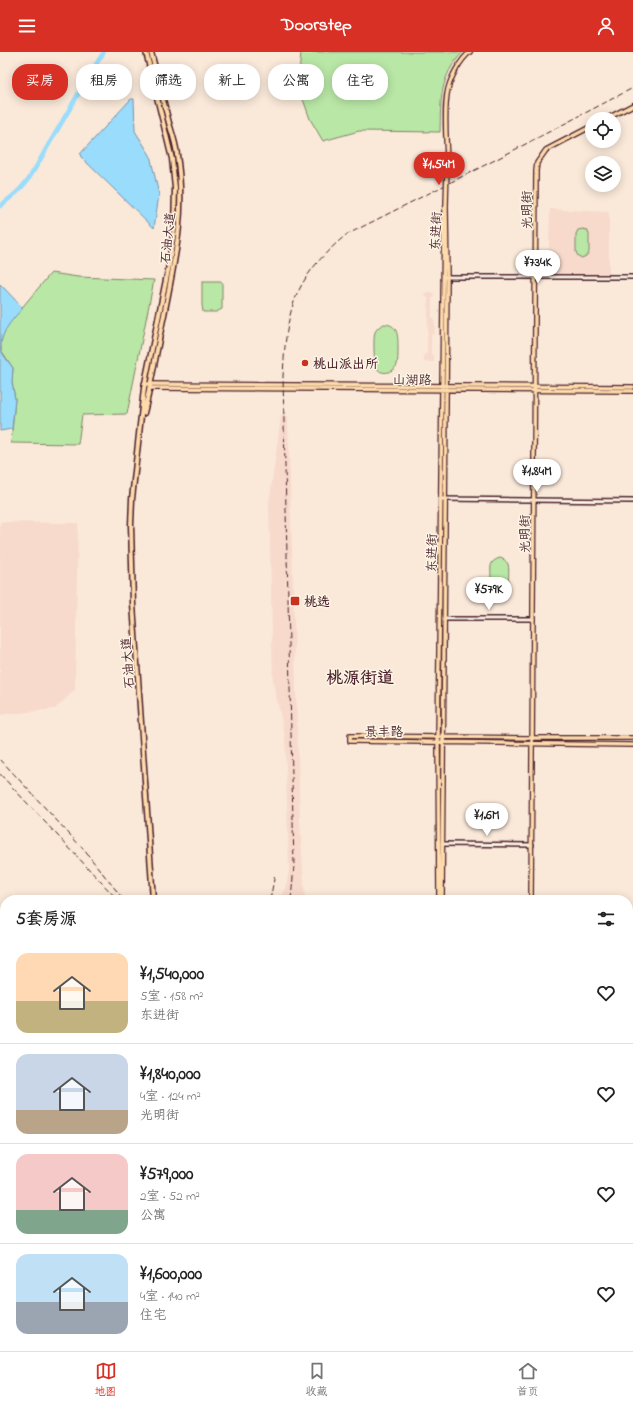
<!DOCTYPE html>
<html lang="zh">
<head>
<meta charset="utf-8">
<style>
	:root { --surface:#fff; --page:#f6f6f6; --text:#222; --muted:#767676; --line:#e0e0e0; --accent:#d93025 }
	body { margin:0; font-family:"Indie Flower","LXGW WenKai TC",sans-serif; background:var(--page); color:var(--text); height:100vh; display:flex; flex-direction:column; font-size:15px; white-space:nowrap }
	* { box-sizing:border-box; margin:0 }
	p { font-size:13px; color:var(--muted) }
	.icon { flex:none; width:22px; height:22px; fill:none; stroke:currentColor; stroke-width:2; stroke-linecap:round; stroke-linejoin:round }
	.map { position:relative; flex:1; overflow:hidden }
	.panel { position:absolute; left:0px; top:843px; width:633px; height:456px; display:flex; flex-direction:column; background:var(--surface); border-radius:16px 16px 0 0; box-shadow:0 2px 10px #0003 }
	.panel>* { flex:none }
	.banner { position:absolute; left:12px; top:12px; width:400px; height:36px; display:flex; gap:8px }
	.fabs { position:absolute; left:585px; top:60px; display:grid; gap:8px }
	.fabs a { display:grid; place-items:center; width:36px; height:36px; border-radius:50%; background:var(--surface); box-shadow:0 2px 10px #0003; font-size:20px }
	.price { position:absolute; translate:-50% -34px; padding:0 9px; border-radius:14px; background:#fff; color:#222; font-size:13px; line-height:26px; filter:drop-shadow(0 1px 2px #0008) }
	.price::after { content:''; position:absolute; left:50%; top:24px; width:12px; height:9px; margin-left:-6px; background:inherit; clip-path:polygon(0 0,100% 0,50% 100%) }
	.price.active { background:var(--accent); color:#fff }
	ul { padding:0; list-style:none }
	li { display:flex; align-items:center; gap:12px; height:100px; padding:0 16px }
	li+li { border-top:1px solid var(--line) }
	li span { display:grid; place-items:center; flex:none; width:112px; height:80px; border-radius:12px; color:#555 }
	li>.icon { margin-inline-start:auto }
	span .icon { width:48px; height:48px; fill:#fffc; stroke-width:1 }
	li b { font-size:17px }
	h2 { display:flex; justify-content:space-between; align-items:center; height:48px; padding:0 16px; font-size:17px }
	.pill { padding:0 14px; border-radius:16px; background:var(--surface); box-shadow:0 2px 10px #0003; font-size:14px; line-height:36px }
	.pill.active { background:var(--accent); color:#fff }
	header { display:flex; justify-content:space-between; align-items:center; height:52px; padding:0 16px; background:var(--accent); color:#fff; font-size:18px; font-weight:700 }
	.tab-bar { display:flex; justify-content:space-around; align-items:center; height:56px; border-top:1px solid var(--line); background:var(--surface); font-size:11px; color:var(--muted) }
	.tab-bar a { display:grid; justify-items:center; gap:2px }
	.tab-bar .active { color:var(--accent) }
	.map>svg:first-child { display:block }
</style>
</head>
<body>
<header><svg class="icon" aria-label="menu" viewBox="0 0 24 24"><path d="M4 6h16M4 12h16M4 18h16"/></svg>Doorstep<svg class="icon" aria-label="person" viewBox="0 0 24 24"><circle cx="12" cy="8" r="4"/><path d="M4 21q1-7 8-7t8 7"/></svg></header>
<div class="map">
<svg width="633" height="1299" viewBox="0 0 633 1299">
	<rect width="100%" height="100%" fill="#fae9d9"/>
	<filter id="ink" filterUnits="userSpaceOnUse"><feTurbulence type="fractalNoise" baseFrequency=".025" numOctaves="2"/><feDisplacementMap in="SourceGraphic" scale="8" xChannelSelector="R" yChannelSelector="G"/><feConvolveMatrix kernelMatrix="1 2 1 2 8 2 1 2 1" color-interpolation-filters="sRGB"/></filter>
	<g filter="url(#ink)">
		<!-- built -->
		<path fill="#f7dacb" d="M550 157 609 160V222L548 223Z
			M425 241H434V246H432V265L434 266 435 275 434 282H431V302L434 303V310H424V302H427L428 246 425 245Z
			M281 364H288L300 768 305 848H280L286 836 289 818 285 684 273 631 269 451Z
			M0 470 78 471 75 638 55 657 0 663Z"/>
		<!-- green -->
		<path fill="#b9e7a6" stroke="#828368" d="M301 0H463C439 25 441 48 440 80L359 79 323 89 310 67 298 33Z
			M583 177 587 178 589 182V200L586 204 582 206 578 204 576 200V182L578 178Z
			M51 221 78 225 154 228 127 362 82 363 78 392 11 391 15 347 12 330 13 316 1 298 0 286 8 272Z
			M202 230H222V257L216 260H203L202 253Z
			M384 272C399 272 398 286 398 297 398 303 398 308 397 313 392 321 381 324 376 315 374 310 373 286 375 280 377 276 380 274 384 272Z
			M500 506C504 507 506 509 508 512 510 519 508 542 503 547 488 552 491 533 491 524 491 520 490 514 492 511 494 508 497 507 500 506Z"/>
		<!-- water -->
		<path fill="#9adcfc" stroke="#7a90a8" d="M131 47H134L135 79 150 103 159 143 154 176 81 105 80 102Z
			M0 232 23 256C13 267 0 280 1 297 2 303 9 310 13 316L12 330 15 347 12 377 0 379Z"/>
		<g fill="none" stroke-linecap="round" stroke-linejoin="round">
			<!-- river -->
			<path stroke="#9adcfc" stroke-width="4.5" d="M0 154C7 148 15 143 21 136 33 124 40 107 49 92 68 61 84 30 104 0"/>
			<!-- minor casing -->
			<g stroke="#4a1f2b" stroke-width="6">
				<path id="minor" d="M445 225H633
					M441 447 633 449
					M444 567H533
					M442 792 532 793
					M628 1043H633"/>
			</g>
			<!-- major casing -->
			<g stroke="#4a1f2b" stroke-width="6">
				<path id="major" d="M606 67 633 53
					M447 115C447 93 443 57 448 37 451 25 460 8 470 0
					M144 332 633 335
					M149 336 633 339
					M633 686H532L350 684V689L633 693
					M439 848 438 690 444 159 446 154
					M442 848 447 225 446 155
					M531 848 536 119 537 111 546 98 592 74
					M628 897H633
					M628 899H633
					M628 1278H633
					M375 1294 376 1299
					M379 1294 380 1299"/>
			</g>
			<!-- highway casing -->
			<g stroke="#4a1f2b" stroke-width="7">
				<path id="highway" d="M146 0 172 107 175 136 174 177 169 213 144 336 132 447 131 473 133 552 153 848
					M144 361C152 329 157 295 164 263 175 207 186 161 177 103 176 92 172 81 169 71 163 47 157 24 151 0
					M204 1294 207 1299"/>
			</g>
			<!-- minor -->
			<use href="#minor" stroke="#fcf5e5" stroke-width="3"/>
			<!-- major -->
			<use href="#major" stroke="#fedbac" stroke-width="3.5"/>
			<!-- highway -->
			<use href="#highway" stroke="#fedbac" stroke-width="4"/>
			<!-- rail -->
			<path stroke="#4a1f2b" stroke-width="1" stroke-dasharray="6 3" stroke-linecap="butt" d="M0 707 84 798 124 848
				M0 722 116 846
				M270 848 275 822
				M291 848 294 814 283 325C286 258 293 227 346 183L495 108 633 36
				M624 1294 629 1299
				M228 1299 229 1294"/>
			<!-- major-bridge casing -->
			<g stroke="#4a1f2b" stroke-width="6" stroke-linecap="butt">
				<path id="major-bridge" d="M446 154 447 115"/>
			</g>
			<!-- major-bridge -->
			<use href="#major-bridge" stroke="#fedbac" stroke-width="3.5"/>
		</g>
	</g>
	<!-- markers -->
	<g fill="#c8321e" stroke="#fcf5e5" stroke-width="1.5">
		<circle cx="305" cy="311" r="4"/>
		<rect x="290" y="544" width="10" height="10" rx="2"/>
	</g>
	<g text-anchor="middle" stroke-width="3" stroke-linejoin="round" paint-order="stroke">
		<!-- street labels -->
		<g font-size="13" fill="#4a1f2b" stroke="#fcf5e5">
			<text transform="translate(526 158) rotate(-90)" y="5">光明街</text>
			<text transform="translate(435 179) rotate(-87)" y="5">东进街</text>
			<text transform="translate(167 186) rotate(-84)" y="5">石油大道</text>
			<text transform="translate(412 327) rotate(1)" y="5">山湖路</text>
			<text transform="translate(524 482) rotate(-90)" y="5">光明街</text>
			<text transform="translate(431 501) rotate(-89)" y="5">东进街</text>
			<text transform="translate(127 611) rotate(-94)" y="5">石油大道</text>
			<text x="384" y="684">景丰路</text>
		</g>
		<!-- poi labels -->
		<g font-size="13" font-weight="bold" fill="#4a1f2b" stroke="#fcf5e5" text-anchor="start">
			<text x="313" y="316">桃山派出所</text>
			<text x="304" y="554">桃选</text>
		</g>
		<!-- district labels -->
		<g font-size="17" font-weight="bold" fill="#4a1f2b" stroke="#fcf5e5">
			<text x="360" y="631">桃源街道</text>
		</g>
	</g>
</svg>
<div class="fabs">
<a><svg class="icon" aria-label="locate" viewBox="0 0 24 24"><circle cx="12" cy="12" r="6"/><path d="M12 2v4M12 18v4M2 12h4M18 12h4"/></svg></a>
<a><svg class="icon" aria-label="layers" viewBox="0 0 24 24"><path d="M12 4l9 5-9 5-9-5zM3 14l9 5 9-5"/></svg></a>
</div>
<b class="price active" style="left:439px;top:134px">¥1.54M</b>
<b class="price" style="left:538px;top:232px">¥734K</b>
<b class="price" style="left:537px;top:441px">¥1.84M</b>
<b class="price" style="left:489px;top:559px">¥579K</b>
<b class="price" style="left:487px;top:785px">¥1.6M</b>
<div class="banner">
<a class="pill active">买房</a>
<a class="pill">租房</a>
<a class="pill">筛选</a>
<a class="pill">新上</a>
<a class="pill">公寓</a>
<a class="pill">住宅</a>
</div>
<section class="panel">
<h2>5套房源<svg class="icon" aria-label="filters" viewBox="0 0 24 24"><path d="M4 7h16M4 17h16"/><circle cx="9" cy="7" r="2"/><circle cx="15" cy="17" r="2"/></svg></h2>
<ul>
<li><span style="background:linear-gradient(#ffd9b3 60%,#c2b280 0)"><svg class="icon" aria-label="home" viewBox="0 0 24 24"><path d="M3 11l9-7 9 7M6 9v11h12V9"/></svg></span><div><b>¥1,540,000</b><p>5室 · 158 m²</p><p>东进街</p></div><svg class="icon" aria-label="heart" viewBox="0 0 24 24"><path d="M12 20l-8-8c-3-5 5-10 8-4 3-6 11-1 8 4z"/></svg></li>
<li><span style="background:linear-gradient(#c9d6e8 70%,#b9a48a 0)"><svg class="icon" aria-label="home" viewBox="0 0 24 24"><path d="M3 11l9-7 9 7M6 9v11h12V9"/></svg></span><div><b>¥1,840,000</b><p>4室 · 124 m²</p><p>光明街</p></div><svg class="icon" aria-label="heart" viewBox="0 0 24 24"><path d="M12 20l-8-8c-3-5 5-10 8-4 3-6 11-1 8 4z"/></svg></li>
<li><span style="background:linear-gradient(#f6c9c9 70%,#7fa58c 0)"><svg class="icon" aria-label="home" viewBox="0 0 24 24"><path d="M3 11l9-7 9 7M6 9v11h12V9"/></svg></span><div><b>¥579,000</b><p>2室 · 52 m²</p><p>公寓</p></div><svg class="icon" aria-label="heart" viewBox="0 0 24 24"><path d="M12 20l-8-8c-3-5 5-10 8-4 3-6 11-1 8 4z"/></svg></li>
<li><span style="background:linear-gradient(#bfe0f5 60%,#9aa5b1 0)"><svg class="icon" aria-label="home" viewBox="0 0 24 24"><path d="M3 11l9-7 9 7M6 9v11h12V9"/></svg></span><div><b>¥1,600,000</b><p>4室 · 140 m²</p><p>住宅</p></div><svg class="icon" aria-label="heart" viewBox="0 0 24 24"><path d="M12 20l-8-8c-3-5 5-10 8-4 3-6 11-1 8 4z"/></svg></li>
</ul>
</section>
</div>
<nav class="tab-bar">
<a class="active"><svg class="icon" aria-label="map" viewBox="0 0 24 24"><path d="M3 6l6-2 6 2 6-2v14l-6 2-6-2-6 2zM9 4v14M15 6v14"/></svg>地图</a>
<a><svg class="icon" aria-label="saved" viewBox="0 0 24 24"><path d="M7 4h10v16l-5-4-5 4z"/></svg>收藏</a>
<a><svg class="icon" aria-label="home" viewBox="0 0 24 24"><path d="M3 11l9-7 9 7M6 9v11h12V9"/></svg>首页</a>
</nav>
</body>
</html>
